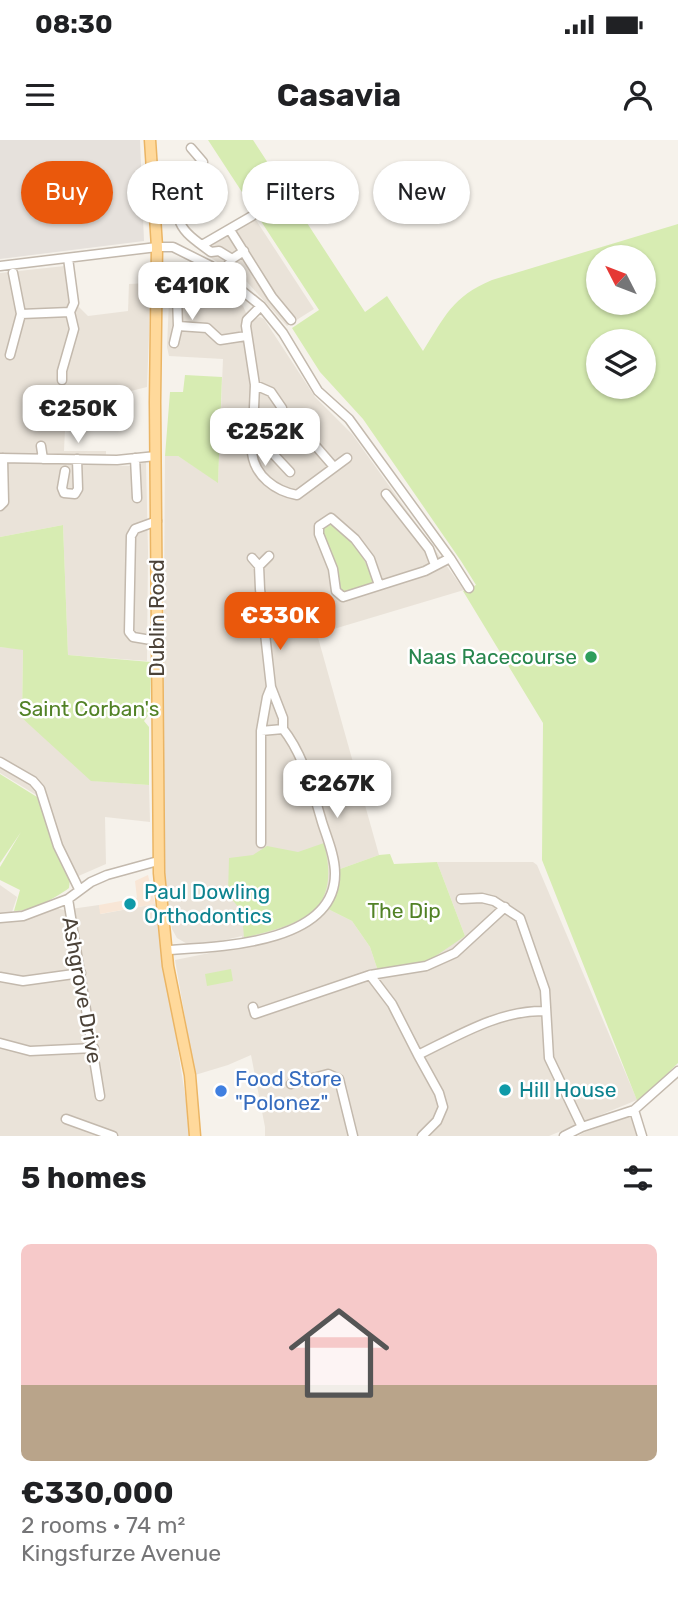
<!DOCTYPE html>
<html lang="en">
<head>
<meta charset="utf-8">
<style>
	:root { --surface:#fff; --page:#f6f6f6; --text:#202124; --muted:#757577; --line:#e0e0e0; --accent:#ea580c }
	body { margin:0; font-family:Rubik,sans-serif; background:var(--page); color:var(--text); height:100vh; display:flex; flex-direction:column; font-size:26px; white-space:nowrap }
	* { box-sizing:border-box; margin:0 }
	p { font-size:23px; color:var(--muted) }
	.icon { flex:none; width:38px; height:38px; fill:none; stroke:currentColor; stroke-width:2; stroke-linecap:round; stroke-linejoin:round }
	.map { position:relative; height:996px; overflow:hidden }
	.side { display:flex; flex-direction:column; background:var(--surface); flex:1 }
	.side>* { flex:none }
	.banner { position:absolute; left:21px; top:21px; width:637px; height:63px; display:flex; gap:14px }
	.needle { width:46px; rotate:312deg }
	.controls { position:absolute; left:586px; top:105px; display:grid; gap:14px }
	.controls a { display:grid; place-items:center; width:70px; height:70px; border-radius:50%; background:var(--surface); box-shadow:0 2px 5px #0004; font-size:35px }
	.price { position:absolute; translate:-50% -60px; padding:0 16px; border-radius:14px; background:#fff; color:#222; font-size:23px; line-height:46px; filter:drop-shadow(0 2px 4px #0008) }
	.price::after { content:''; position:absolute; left:50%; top:42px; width:21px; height:16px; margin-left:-10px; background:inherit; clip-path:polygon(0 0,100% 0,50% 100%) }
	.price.active { background:var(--accent); color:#fff }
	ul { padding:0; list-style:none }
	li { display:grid; align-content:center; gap:14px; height:371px; padding:0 21px }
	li+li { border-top:2px solid var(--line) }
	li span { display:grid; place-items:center; height:217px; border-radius:10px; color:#555 }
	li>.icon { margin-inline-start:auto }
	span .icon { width:126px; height:126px; fill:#fffc; stroke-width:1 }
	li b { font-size:30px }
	h2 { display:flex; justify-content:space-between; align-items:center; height:84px; padding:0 21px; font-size:30px }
	.tag { padding:0 24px; border-radius:32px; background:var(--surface); box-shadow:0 2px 5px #0004; font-size:24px; line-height:63px }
	.tag.active { background:var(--accent); color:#fff }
	.status { display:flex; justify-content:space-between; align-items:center; height:49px; padding:0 35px; background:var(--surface); direction:ltr }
	.status svg { height:19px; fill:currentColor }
	header { display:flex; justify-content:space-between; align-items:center; height:91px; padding:0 21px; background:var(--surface); font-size:32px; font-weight:700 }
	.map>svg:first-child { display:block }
</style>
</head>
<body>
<div class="status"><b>08:30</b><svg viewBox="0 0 49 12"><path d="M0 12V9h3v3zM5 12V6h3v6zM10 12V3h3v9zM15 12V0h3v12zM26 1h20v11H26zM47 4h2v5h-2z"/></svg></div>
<header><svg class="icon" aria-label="menu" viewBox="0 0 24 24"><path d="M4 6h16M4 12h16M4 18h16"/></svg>Casavia<svg class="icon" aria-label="person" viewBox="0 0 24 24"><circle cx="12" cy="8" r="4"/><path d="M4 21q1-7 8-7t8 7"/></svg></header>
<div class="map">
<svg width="678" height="996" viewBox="0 0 678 996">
	<rect width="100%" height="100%" fill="#f6f2eb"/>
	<!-- residential -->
	<path fill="#eae3d9" d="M254 77 314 169 287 186 247 142 201 111Z
		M74 125 78 166 88 176 128 171 129 144 151 143 147 247 66 267 64 311H106V325L131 326 146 322 148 411 147 521 68 515 63 385 0 397V133Z
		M175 132 238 163 243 166 246 173 254 179 260 177 264 179 315 257 352 294 464 450 317 494 379 715 340 729 338 743 328 769 352 781 370 807 378 831 465 796 437 722H533L537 725 637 960 549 996H265V987L251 915 228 925 195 935 175 820 244 806 242 796 203 805H189L177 798 172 789 162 725 165 316H178L218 342 223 219 169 216 167 207 170 137Z
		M0 507 23 509 22 578 95 641 149 645 150 682 105 677 106 724 67 741 39 667 40 664 38 656 0 633Z
		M0 745 17 757 12 772 33 765 38 776 56 768 64 770 99 765 101 774 155 764 186 961 189 996H0Z
		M636 974 643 996H578L585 992Z"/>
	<!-- commercial -->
	<path fill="#f8e6d6" d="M148 735 155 764 100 774 99 765 137 758 135 741Z"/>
	<!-- industrial -->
	<path fill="#e6e1dc" d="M0 0H140L144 101 0 119Z"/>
	<!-- green -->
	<path fill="#d7ecb2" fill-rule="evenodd" d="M208 0H253L365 172 387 156 423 211C445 176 452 157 492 140L678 84V923L638 963 542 720 543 583 463 451 476 445 461 421 363 279 320 232 292 188 319 170ZM598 117H644V163H598ZM598 201H644V247H598Z
		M185 235 222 237 218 343 178 316H165L170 252H183Z
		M329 383C349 393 369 421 373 444L340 453 321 389Z
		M63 385 68 515 151 522 150 573 144 581 149 587V645L91 641 22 578 23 510 0 507V397Z
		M0 634 37 657 54 705 70 739 69 748C56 758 31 771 14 771L20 750 0 740V727L21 692 0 723Z
		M324 703C342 774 301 783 244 798L242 772 228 754 229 718 253 715 267 706 298 712Z
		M390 714 394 724 437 722 465 796 424 824 378 831 370 807 352 781 328 769 338 743 340 729 379 715Z
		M231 829 233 841 207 846 205 834Z"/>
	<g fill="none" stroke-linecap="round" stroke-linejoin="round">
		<!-- minor casing -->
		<g stroke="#c3b9ad" stroke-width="11">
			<path id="minor" d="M191 8 203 22 180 41C175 84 176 87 211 112L219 111 232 119
				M230 90 272 157 291 180
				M202 105 252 76
				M0 126 157 107H173L211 126 261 166 283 193 318 251 349 279 450 418 469 448
				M13 133 21 174
				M222 134 232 119 244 111
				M261 166 247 180 246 186 255 245 252 313C255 336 275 351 297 355L347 318
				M178 186 207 188 220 200 246 196
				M174 203 178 186 177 157
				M10 215 21 174 70 172
				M62 240V231L74 189 70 172 74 163 68 118
				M255 245 271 252 282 268
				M301 289 334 327
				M252 299 262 302 290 332
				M41 306 43 319
				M0 318 117 320 156 316
				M135 318 137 358
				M65 331 62 348 64 353 75 354 78 349 77 319
				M386 354 429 409 435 425
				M0 366 4 362 3 318
				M252 418 259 426 269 416
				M259 426 260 449 271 547 267 557 261 591
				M379 445 370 419 355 399 331 378 319 386V394L333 429 336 451 343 457 425 431 450 418
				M157 501 133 497 129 492 131 396 135 389 157 381
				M271 547 283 578V589
				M0 622 33 641 40 649 58 706 79 749
				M68 759 100 956
				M461 759 482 758 494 761 520 778 545 850 549 918 582 987
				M0 778 23 776 68 759 91 742 107 735 158 721
				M167 810C215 807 336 805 335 733 335 716 327 698 322 682 313 651 303 614 283 589L261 591V703
				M370 835 392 864 418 915
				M0 837 23 841 81 833
				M253 867 255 874 370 835 426 826 455 813 505 767
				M0 903 30 911 94 908
				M291 944 328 934 339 939 353 996
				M634 970 642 996
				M66 979 113 996
				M422 996 437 981 443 967 439 953 418 915C459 895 500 870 545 871
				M564 996 582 987 634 970 678 931"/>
		</g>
		<!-- major casing -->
		<g stroke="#ebb564" stroke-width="13">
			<path id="major" d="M150 0 157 107 155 262 159 733 168 826 190 935 195 996"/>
		</g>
		<!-- minor -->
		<use href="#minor" stroke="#fff" stroke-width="8"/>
		<!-- major -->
		<use href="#major" stroke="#ffd99b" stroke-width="10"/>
	</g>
	<!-- markers -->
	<circle fill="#2e9e5b" stroke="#fff" stroke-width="2.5" cx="591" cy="517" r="7"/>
	<g fill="#0f9aa8" stroke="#fff" stroke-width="2.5">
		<circle cx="130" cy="764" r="7"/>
		<circle cx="505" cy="950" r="7"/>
	</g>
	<circle fill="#3f7fe0" stroke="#fff" stroke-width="2.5" cx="221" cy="951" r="7"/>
	<g text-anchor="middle" stroke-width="5" stroke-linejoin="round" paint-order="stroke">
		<!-- street labels -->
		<g font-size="21" fill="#4b4238" stroke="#fff">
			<text transform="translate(157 478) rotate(-90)" y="7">Dublin Road</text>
			<text transform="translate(82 850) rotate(80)" y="7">Ashgrove Drive</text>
		</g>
		<!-- leisure labels -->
		<g font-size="21" fill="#27864d" stroke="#fff" text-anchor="end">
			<text x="577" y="524">Naas Racecourse</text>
		</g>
		<!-- park labels -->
		<g font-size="21" fill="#528226" stroke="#fff">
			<text x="89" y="576">Saint Corban's</text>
			<text x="404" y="778">The Dip</text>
		</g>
		<!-- culture labels -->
		<g font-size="21" fill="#0d838f" stroke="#fff" text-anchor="start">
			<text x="144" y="759">Paul Dowling<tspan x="144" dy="24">Orthodontics</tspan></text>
			<text x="519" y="957">Hill House</text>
		</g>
		<!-- shop labels -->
		<g font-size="21" fill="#366cbe" stroke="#fff" text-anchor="start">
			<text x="235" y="946">Food Store<tspan x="235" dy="24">"Polonez"</tspan></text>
		</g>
	</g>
</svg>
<div class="controls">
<a><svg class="needle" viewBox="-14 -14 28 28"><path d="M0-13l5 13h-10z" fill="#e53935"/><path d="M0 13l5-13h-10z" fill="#757577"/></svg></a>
<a><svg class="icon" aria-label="layers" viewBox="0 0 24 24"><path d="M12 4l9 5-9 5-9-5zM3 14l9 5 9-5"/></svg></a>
</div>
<b class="price" style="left:192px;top:182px">€410K</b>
<b class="price" style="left:78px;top:305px">€250K</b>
<b class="price" style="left:265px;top:328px">€252K</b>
<b class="price active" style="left:280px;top:512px">€330K</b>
<b class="price" style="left:337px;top:680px">€267K</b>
<div class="banner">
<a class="tag active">Buy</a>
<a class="tag">Rent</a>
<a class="tag">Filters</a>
<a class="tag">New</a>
</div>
</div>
<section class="side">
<h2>5 homes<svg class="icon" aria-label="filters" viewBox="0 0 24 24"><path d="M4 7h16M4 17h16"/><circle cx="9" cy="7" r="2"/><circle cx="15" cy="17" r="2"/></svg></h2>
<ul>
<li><span style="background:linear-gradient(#f6c9c9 65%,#b9a48a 0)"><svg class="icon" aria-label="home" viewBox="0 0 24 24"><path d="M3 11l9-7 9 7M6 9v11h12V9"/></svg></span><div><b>€330,000</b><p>2 rooms · 74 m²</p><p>Kingsfurze Avenue</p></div></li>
</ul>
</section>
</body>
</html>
